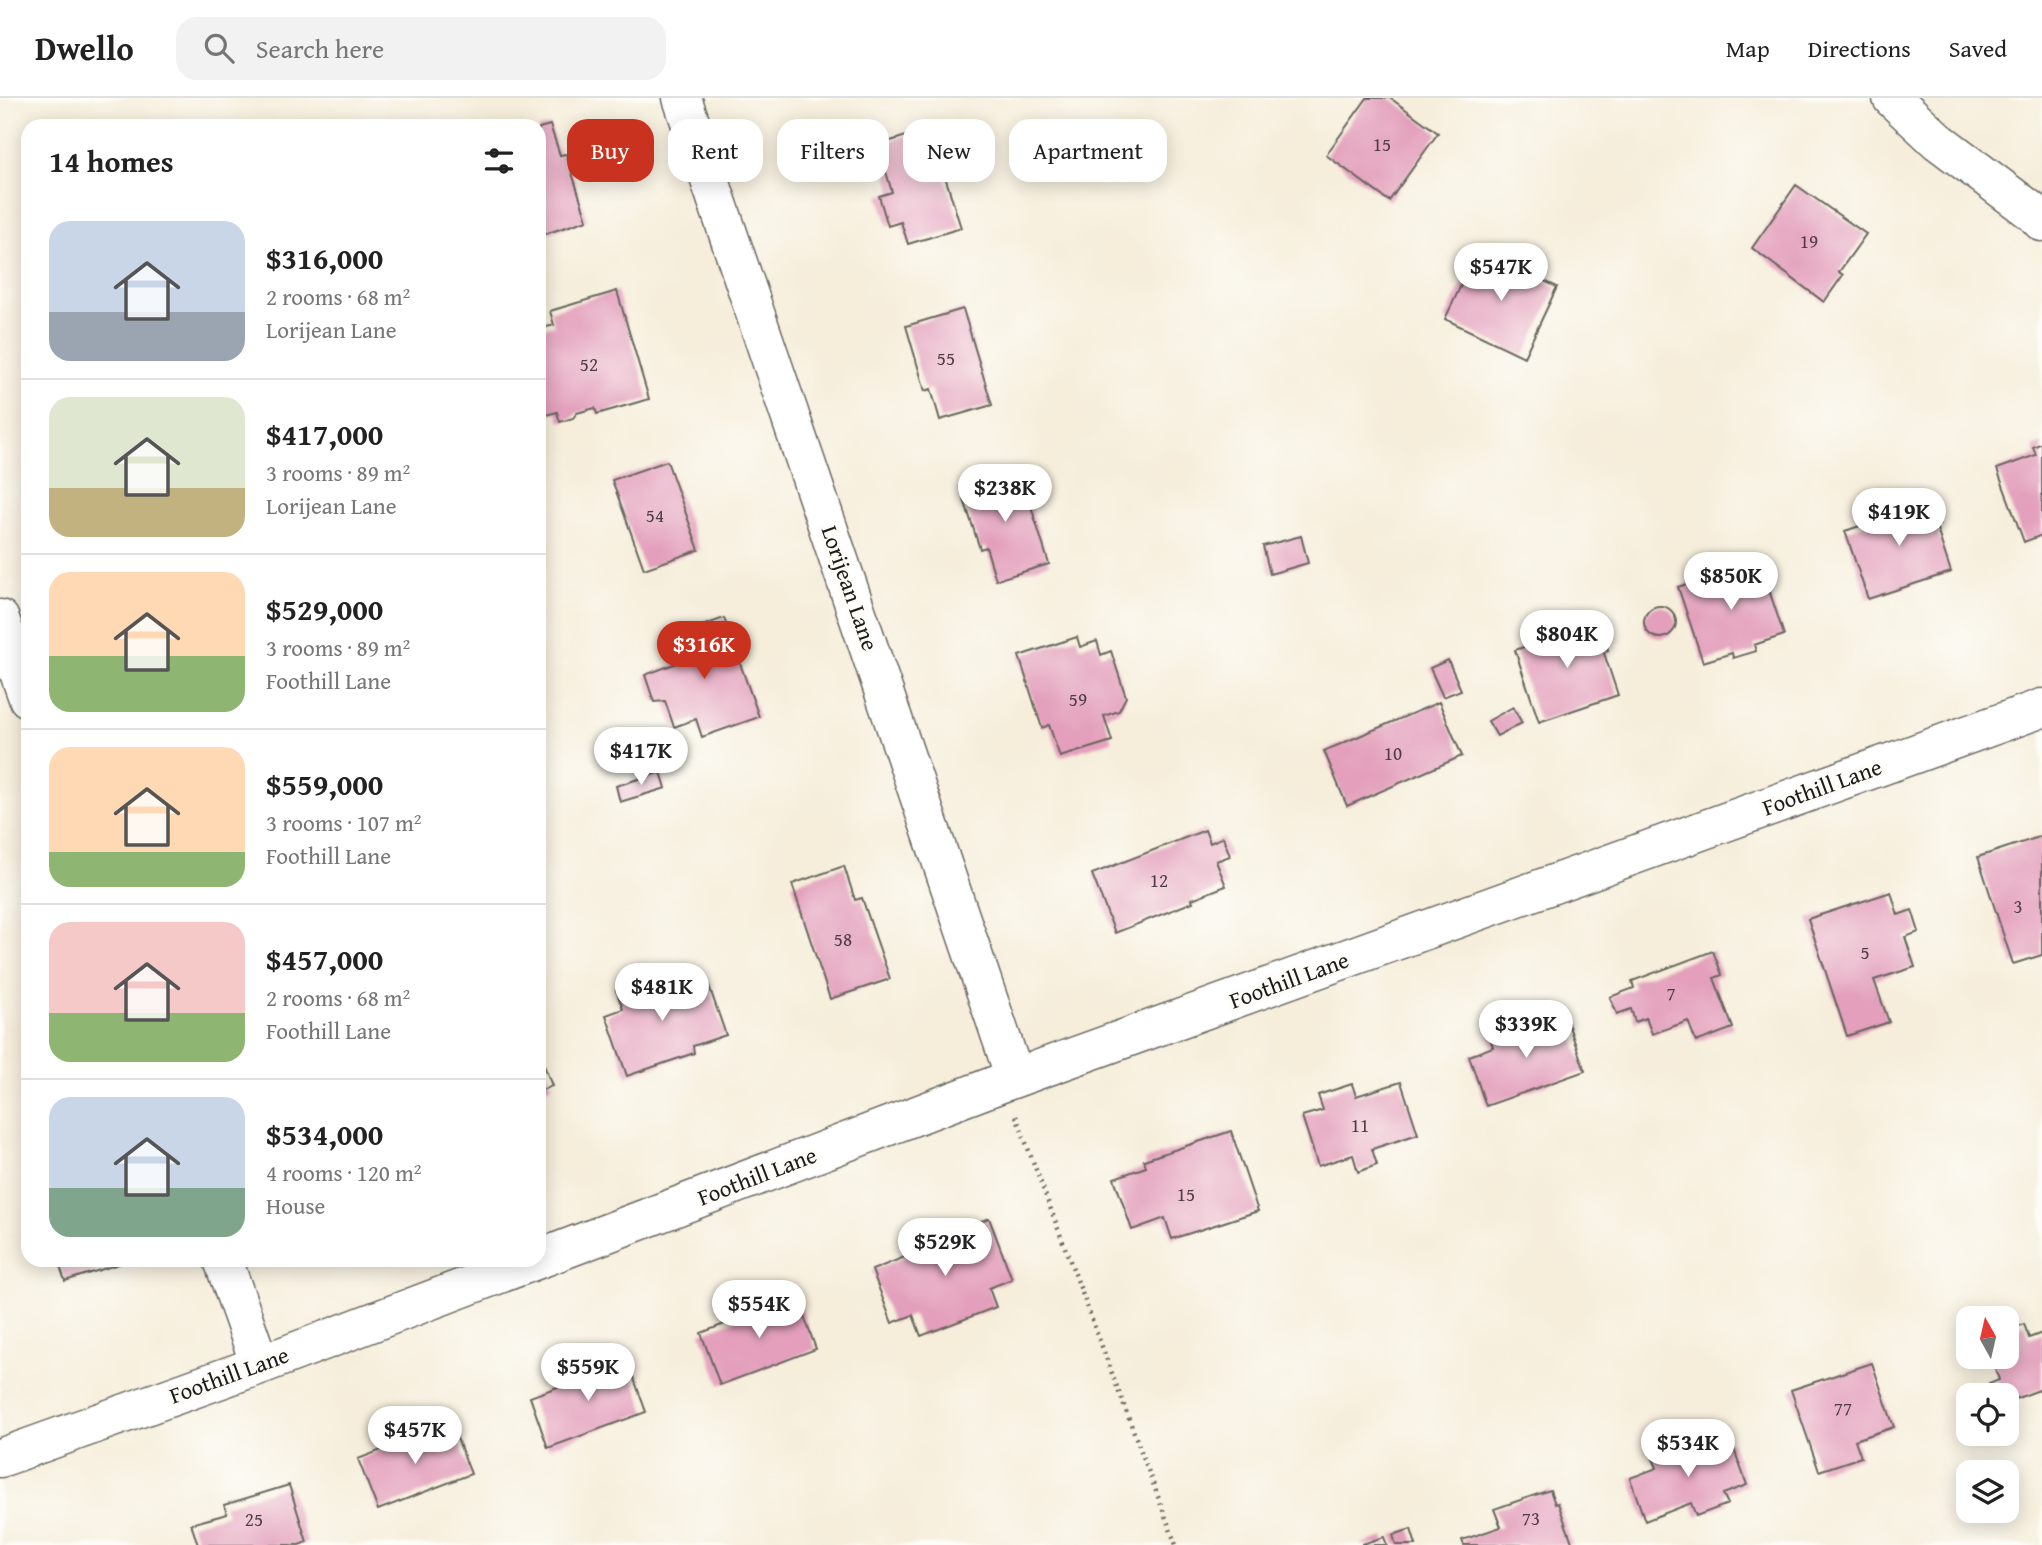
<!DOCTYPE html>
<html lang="en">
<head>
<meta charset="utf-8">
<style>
	:root { --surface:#fff; --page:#f2f2f2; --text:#222; --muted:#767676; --line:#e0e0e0; --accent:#c8321e }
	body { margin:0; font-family:"Gentium Book Plus",serif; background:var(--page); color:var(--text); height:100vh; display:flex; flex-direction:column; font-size:26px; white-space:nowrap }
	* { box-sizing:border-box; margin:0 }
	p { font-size:23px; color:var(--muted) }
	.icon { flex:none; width:38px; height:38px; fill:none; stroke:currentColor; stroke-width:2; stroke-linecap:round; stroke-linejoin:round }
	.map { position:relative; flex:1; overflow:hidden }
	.sheet { position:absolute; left:21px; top:21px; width:525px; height:1148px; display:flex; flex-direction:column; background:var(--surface); border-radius:21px; box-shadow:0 4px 18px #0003 }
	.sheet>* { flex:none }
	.banner { position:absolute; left:567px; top:21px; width:665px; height:63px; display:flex; gap:14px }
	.needle { width:46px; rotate:352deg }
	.controls { position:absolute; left:1956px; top:1208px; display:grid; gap:14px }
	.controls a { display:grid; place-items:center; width:63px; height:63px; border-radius:14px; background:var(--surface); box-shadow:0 4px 18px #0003; font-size:35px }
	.price { position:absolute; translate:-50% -60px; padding:0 16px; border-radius:24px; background:#fff; color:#222; font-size:23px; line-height:46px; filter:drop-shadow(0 2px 4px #0008) }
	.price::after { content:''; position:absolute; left:50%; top:42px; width:21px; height:16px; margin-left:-10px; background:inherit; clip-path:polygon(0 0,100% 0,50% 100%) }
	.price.on { background:var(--accent); color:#fff }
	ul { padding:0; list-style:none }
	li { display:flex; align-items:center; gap:21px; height:175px; padding:0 28px }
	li+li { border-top:2px solid var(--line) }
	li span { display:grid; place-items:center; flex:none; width:196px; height:140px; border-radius:21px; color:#555 }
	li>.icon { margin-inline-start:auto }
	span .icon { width:84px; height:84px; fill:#fffc; stroke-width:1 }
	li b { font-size:30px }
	h2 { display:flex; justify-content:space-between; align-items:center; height:84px; padding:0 28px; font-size:30px }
	.pill { padding:0 24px; border-radius:21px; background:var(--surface); box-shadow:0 4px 18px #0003; font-size:24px; line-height:63px }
	.pill.on { background:var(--accent); color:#fff }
	header { display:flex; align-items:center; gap:42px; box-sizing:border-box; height:98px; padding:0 35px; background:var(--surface); border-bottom:2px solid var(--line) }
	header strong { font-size:33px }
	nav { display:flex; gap:38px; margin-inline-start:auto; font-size:24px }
	.search { width:490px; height:63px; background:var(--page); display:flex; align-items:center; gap:18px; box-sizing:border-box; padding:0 24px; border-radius:21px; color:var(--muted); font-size:26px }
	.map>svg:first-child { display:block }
</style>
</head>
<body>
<header>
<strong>Dwello</strong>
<div class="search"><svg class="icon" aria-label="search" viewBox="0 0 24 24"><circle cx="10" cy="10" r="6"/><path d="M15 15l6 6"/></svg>Search here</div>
<nav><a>Map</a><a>Directions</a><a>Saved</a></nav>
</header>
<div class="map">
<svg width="2042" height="1447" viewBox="0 0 2042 1447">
	<rect width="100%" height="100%" fill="#fdfcf7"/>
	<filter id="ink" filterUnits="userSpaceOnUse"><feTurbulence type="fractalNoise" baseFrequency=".0143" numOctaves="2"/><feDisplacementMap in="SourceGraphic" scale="14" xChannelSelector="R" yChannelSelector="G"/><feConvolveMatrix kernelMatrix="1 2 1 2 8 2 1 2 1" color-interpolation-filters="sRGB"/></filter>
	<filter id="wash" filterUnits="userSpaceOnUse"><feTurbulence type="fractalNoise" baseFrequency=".00686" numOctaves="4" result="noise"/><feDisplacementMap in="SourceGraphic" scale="28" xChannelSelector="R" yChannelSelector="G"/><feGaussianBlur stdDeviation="1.57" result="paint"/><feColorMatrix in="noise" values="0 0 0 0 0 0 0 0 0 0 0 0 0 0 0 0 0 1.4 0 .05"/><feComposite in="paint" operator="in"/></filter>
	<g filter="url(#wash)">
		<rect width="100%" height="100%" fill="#f6eedb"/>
		<g id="blocks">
			<!-- building -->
			<path fill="#e39fbb" d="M1367 0H1390L1438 35 1389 103 1326 57Z
				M550 27 560 57 566 56 587 122 539 138V30Z
				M928 31V34L940 31 948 57 939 59 961 130 908 146 901 124 888 128 879 98 892 94 878 47Z
				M1796 87 1866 136 1839 174 1843 177 1824 204 1752 150Z
				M1478 151 1557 189 1524 259 1445 221Z
				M617 193 649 301 597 316 595 310 577 315 573 320 560 324 557 314 539 319V231L554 227 550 213Z
				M963 211 992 307 940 322 931 291 925 293 906 228Z
				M2042 345V437L2024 444 1997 371 2036 357 2033 349Z
				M667 363 699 452 644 471 612 382Z
				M1019 370 1049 466 996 482 986 449 980 451 960 389Z
				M1929 396 1939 427 1936 428 1951 474 1868 501 1845 433 1878 422 1875 414Z
				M1301 438 1308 465 1270 476 1263 448Z
				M1759 462 1784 537 1754 547 1756 553 1733 560 1732 555 1703 564 1678 489Z
				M1644 524a16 16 0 1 1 32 0a16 16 0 1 1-32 0Z
				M724 520 759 619 702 639 696 621 674 629 665 603 654 604 645 577 677 565 668 540Z
				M1597 520 1608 552 1604 555 1618 597 1539 624 1515 552 1544 542 1543 537Z
				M1077 539 1080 549 1097 543 1101 557 1111 553 1126 599 1119 613 1104 618 1112 643 1060 659 1049 627 1042 630 1019 558Z
				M1448 562 1461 592 1443 599 1430 570Z
				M1439 604 1462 658 1347 708 1324 653Z
				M1513 609 1522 625 1497 638 1488 623Z
				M661 674 666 690 620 704 616 688Z
				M1205 732 1210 745 1223 739 1230 758 1216 763 1226 788 1192 801 1193 804 1115 835 1092 776Z
				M2042 738V857L2013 866 1978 759Z
				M844 768 855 802 862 800 890 881 830 901 792 786Z
				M1891 794 1898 817 1912 812 1919 834 1905 839 1915 869 1874 882 1889 924 1847 938 1808 821Z
				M1713 853 1722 877 1714 880 1733 930 1696 944 1688 923 1652 936 1646 920 1635 924 1631 911 1617 916 1610 899 1634 890 1632 883Z
				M661 876 668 896 707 882 726 937 693 948 694 955 627 978 606 917 623 911 616 892Z
				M1566 920 1585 973 1486 1008 1469 958 1493 949 1489 936 1518 925 1522 935Z
				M539 954 552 988 539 993Z
				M1401 984 1418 1036 1372 1051 1377 1067 1358 1074 1353 1057 1318 1068 1302 1018 1323 1012 1318 997 1352 986 1356 998Z
				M1231 1033 1258 1113 1172 1141 1165 1120 1132 1132 1114 1080 1146 1069 1144 1062Z
				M989 1120 1012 1181 989 1190 996 1209 921 1238 913 1217 892 1225 872 1172 905 1159 903 1153Z
				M58 1162H122V1165L65 1183Z
				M796 1196 816 1251 720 1287 701 1235 735 1222 734 1219Z
				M2024 1226 2029 1240 2042 1235V1291L2007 1304V1297H1993L1989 1286 1999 1282 1991 1258H2007V1232Z
				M626 1259 646 1314 548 1350 530 1299 566 1286 564 1281Z
				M1872 1265 1894 1329 1855 1342 1861 1359 1819 1373 1791 1292Z
				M451 1325 471 1376 378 1412 358 1361Z
				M1682 1335 1691 1358 1731 1343 1747 1387 1723 1396 1728 1406 1696 1418 1691 1405 1645 1423 1630 1380 1657 1370 1650 1353 1670 1346 1671 1349 1680 1346 1677 1337Z
				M289 1387 307 1444 299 1447H198L191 1426 227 1416 224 1407Z
				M1550 1392 1555 1406 1558 1405 1573 1447H1464L1462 1442 1501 1429 1494 1411Z
				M1411 1431 1416 1447H1396L1393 1437Z
				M1384 1439 1387 1447H1362V1446Z"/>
		</g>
	</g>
	<g filter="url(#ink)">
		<use href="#blocks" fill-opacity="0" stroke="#68665f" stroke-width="2"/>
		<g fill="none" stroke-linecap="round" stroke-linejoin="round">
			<!-- minor casing -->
			<g stroke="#68665f" stroke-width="41">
				<path id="minor" d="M682 0 1015 980
					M1892 0 1938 43 2034 115 2042 124
					M0 521 28 600
					M539 1161 1004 984 2042 610
					M223 1162 260 1267
					M0 1360 260 1267 536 1162"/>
			</g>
			<!-- path -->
			<path stroke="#68665f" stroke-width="4.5" stroke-dasharray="2 5" stroke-linecap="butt" d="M1016 1018 1176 1447"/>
			<!-- minor -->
			<use href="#minor" stroke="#fff" stroke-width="38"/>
		</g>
	</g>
	<g text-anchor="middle" stroke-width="7" stroke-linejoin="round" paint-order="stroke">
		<!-- number labels -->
		<g font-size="19" fill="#4e3d44">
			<text x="1382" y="53">15</text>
			<text x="1809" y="150">19</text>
			<text x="946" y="267">55</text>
			<text x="589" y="273">52</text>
			<text x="655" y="424">54</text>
			<text x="1078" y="608">59</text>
			<text x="1393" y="662">10</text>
			<text x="1159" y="789">12</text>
			<text x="2018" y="815">3</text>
			<text x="843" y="848">58</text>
			<text x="1865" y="861">5</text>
			<text x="1671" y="902">7</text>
			<text x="1360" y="1034">11</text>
			<text x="1186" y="1103">15</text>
			<text x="1843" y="1317">77</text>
			<text x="1531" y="1427">73</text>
			<text x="254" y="1428">25</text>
		</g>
		<!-- street labels -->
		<g font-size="23" fill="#1c1c1c" stroke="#fdfcf7">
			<text transform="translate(850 490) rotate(71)" y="8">Lorijean Lane</text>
			<text transform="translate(1822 689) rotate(-20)" y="8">Foothill Lane</text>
			<text transform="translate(1289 882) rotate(-20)" y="8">Foothill Lane</text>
			<text transform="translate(757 1078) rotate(-21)" y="8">Foothill Lane</text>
			<text transform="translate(229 1277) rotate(-20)" y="8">Foothill Lane</text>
		</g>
	</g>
</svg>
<div class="controls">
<a><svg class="needle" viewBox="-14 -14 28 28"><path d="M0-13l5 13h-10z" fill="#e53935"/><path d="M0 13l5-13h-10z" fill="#767676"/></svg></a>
<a><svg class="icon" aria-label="locate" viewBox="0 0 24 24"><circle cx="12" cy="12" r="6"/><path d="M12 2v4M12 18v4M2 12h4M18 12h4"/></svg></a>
<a><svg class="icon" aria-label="layers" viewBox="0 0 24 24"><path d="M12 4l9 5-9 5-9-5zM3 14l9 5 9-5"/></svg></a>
</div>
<b class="price" style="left:1501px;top:205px">$547K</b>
<b class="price" style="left:1005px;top:426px">$238K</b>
<b class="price" style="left:1899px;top:450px">$419K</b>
<b class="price" style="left:1731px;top:514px">$850K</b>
<b class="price" style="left:1567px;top:572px">$804K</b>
<b class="price on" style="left:704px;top:583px">$316K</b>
<b class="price" style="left:641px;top:689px">$417K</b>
<b class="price" style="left:662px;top:925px">$481K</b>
<b class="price" style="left:1526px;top:962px">$339K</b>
<b class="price" style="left:945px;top:1180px">$529K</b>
<b class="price" style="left:759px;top:1242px">$554K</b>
<b class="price" style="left:588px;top:1305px">$559K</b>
<b class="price" style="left:415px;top:1368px">$457K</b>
<b class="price" style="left:1688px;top:1381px">$534K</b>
<div class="banner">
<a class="pill on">Buy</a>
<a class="pill">Rent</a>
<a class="pill">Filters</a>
<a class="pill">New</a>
<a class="pill">Apartment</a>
</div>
<section class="sheet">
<h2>14 homes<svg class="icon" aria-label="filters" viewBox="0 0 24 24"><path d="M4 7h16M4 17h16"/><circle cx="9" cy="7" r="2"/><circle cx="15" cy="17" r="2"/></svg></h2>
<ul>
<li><span style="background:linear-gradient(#c9d6e8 65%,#9aa5b1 0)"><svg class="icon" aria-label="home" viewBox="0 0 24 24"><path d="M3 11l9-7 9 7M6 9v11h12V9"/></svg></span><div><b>$316,000</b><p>2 rooms · 68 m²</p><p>Lorijean Lane</p></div></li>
<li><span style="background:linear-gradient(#dfe7d0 65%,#c2b280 0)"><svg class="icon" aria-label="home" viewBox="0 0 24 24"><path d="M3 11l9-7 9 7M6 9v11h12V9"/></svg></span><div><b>$417,000</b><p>3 rooms · 89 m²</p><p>Lorijean Lane</p></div></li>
<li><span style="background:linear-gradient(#ffd9b3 60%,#8fb573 0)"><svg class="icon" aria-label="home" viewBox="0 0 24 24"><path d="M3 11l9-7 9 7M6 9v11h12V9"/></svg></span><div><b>$529,000</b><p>3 rooms · 89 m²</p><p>Foothill Lane</p></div></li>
<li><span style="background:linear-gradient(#ffd9b3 75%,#8fb573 0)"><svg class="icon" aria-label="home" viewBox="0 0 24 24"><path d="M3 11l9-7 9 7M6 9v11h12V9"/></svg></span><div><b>$559,000</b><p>3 rooms · 107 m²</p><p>Foothill Lane</p></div></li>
<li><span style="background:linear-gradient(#f6c9c9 65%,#8fb573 0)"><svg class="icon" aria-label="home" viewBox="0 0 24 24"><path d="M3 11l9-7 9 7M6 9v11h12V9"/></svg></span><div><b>$457,000</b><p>2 rooms · 68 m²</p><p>Foothill Lane</p></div></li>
<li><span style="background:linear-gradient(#c9d6e8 65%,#7fa58c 0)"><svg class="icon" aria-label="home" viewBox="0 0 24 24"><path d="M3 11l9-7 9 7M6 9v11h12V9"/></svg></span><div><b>$534,000</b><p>4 rooms · 120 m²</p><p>House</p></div></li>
</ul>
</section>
</div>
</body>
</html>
